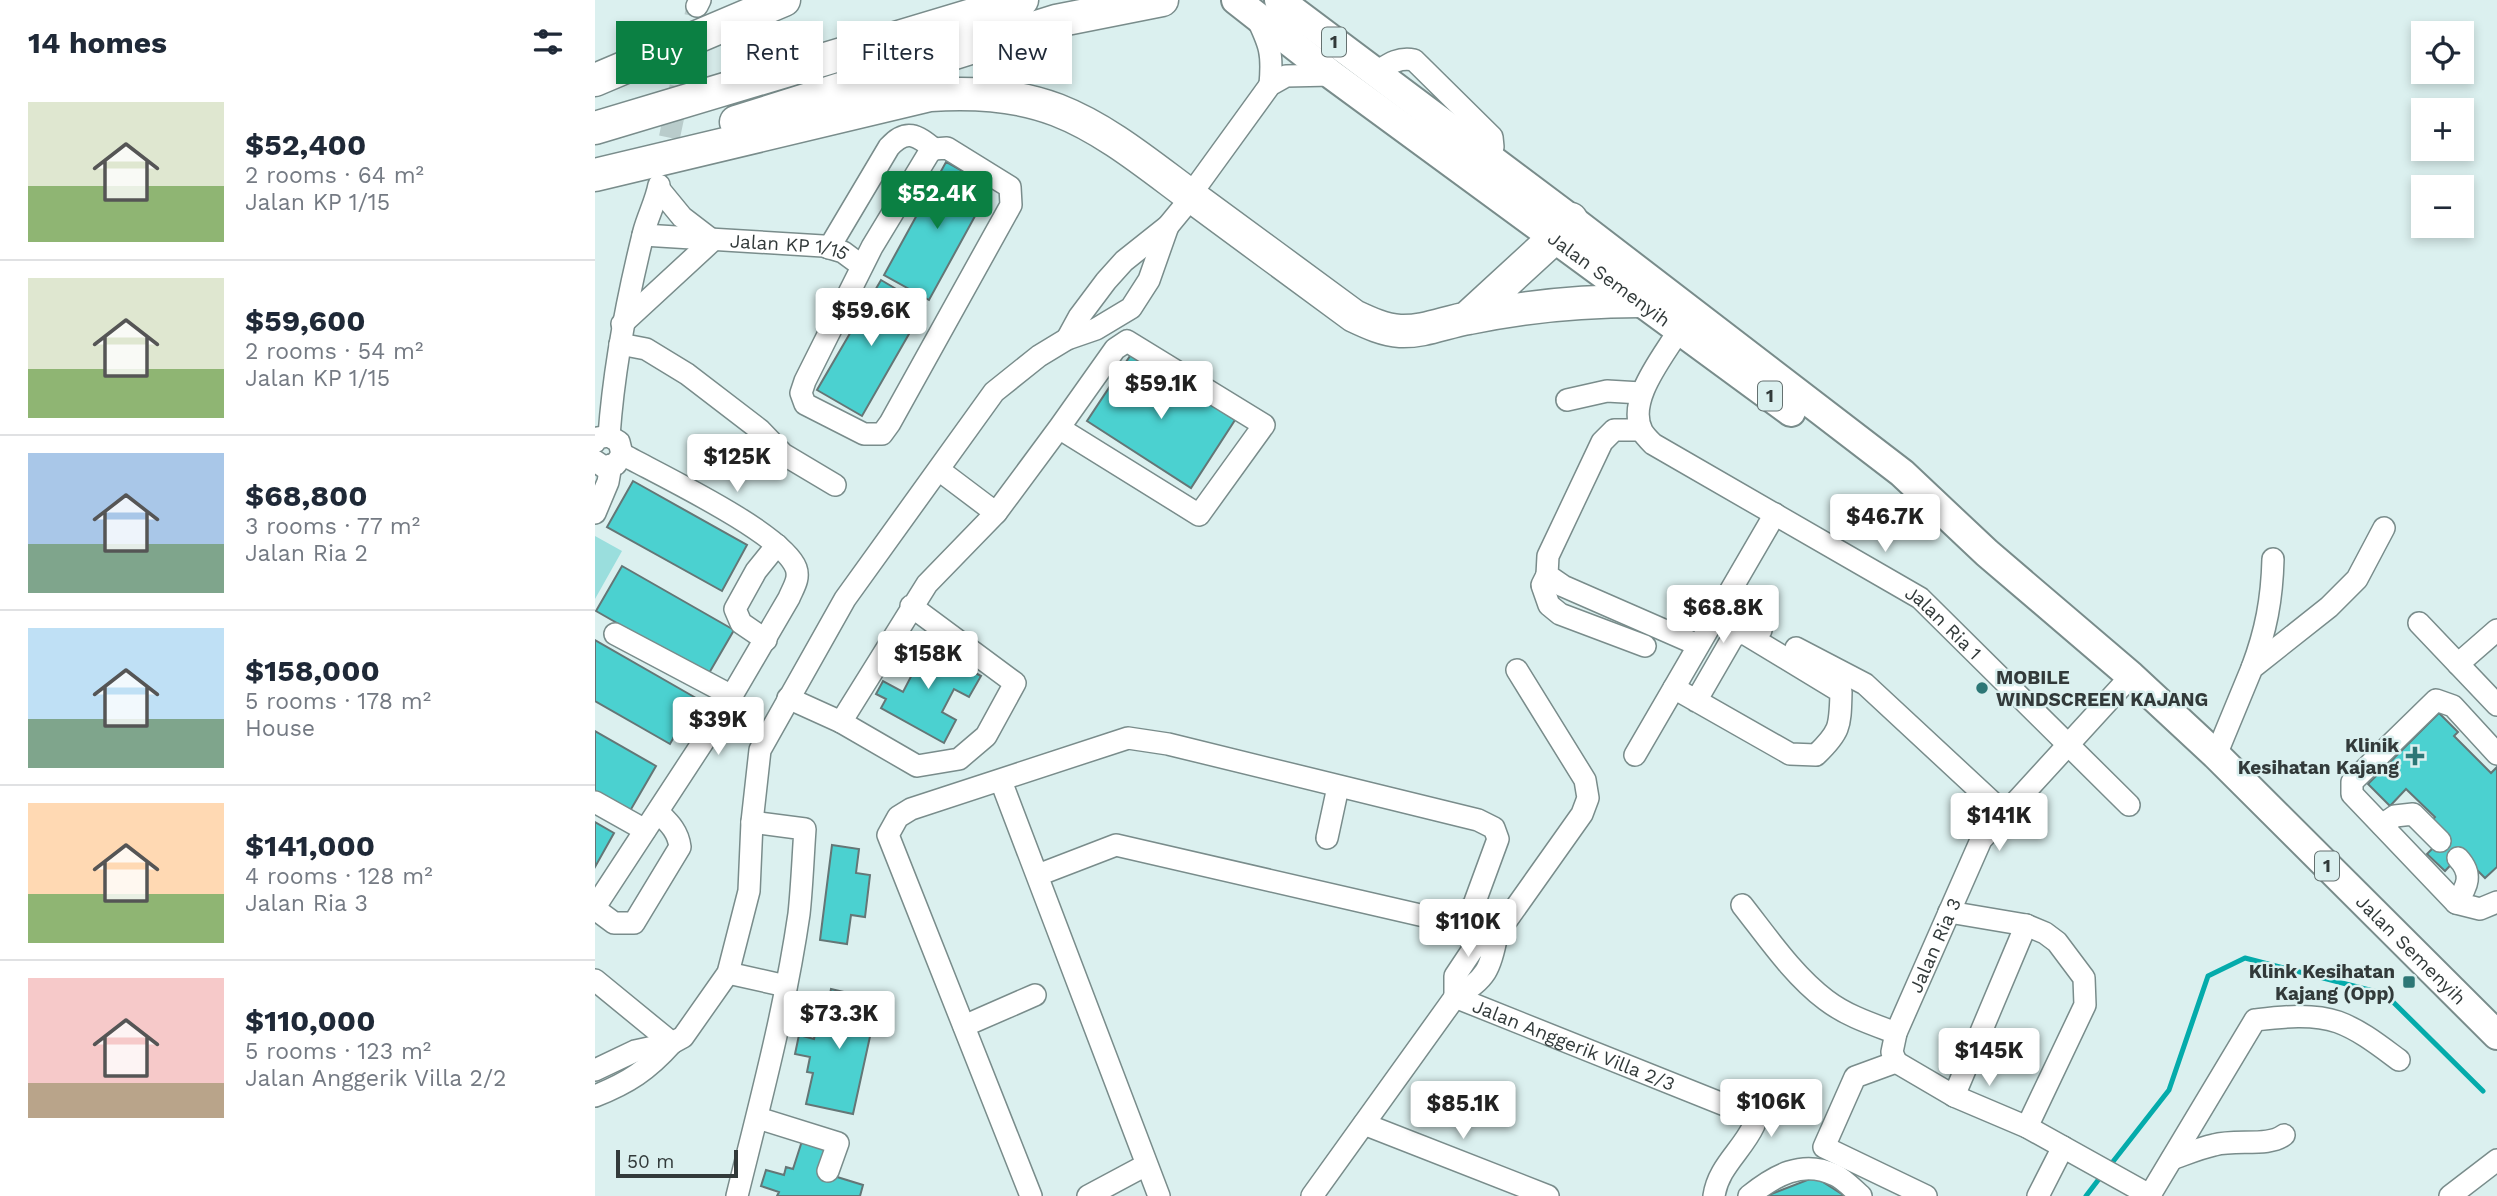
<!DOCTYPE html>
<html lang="en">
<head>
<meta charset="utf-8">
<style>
	:root { --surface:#fff; --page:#f6f6f7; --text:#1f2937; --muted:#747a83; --line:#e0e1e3; --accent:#0b8043 }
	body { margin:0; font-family:"Work Sans",sans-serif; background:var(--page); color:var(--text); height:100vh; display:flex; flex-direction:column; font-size:26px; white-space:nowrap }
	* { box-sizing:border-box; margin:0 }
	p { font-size:23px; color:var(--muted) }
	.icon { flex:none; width:38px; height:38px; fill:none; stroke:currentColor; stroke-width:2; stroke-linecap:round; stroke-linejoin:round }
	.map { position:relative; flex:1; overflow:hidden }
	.panel { display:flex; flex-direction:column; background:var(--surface); width:595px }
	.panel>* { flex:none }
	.guide { position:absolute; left:21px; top:21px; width:665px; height:63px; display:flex; gap:14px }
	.tools { position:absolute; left:1816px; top:21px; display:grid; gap:14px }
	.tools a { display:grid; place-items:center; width:63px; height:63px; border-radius:0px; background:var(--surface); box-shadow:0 4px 10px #0003; font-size:35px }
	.scale { position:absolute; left:21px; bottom:18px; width:122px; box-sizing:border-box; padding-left:7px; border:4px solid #323a3a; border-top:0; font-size:19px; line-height:24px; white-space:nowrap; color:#323a3a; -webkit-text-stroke:5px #dbf0ef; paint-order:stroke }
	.price { position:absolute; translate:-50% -60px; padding:0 16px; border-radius:7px; background:#fff; color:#222; font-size:23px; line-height:46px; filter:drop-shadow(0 2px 4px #0008) }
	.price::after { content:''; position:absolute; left:50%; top:42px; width:21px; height:16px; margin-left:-10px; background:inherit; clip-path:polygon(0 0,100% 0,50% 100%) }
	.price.current { background:var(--accent); color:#fff }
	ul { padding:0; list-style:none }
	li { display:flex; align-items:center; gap:21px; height:175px; padding:0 28px }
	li+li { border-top:2px solid var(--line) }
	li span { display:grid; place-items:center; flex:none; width:196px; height:140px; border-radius:0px; color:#555 }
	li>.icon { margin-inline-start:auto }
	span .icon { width:84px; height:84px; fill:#fffc; stroke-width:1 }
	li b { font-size:30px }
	h2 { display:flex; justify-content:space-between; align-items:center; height:84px; padding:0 28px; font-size:30px }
	.pill { padding:0 24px; border-radius:0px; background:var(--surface); box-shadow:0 4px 10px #0003; font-size:24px; line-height:63px }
	.pill.current { background:var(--accent); color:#fff }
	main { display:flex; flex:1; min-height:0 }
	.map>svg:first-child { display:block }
</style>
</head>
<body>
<main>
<section class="panel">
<h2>14 homes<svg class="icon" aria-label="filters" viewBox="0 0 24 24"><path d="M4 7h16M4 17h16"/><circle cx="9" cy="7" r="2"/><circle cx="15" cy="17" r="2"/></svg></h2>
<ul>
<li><span style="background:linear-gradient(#dfe7d0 60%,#8fb573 0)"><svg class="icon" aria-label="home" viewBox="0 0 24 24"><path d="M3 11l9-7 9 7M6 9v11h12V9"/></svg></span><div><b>$52,400</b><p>2 rooms · 64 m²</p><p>Jalan KP 1/15</p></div></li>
<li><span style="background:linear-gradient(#dfe7d0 65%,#8fb573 0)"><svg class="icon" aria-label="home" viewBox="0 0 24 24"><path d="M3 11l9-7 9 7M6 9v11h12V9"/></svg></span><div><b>$59,600</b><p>2 rooms · 54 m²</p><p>Jalan KP 1/15</p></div></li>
<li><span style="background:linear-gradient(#a9c7e8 65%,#7fa58c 0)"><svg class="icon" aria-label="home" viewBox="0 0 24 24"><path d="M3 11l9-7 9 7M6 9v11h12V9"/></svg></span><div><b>$68,800</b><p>3 rooms · 77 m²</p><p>Jalan Ria 2</p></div></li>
<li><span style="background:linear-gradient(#bfe0f5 65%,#7fa58c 0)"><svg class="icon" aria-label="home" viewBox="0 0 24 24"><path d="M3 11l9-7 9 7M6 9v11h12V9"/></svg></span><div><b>$158,000</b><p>5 rooms · 178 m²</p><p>House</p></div></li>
<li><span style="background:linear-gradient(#ffd9b3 65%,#8fb573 0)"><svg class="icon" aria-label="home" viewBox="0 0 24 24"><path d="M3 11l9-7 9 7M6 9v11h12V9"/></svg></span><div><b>$141,000</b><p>4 rooms · 128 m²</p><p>Jalan Ria 3</p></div></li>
<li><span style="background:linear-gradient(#f6c9c9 75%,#b9a48a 0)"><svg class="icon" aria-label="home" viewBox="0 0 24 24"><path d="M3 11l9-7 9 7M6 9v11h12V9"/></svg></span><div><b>$110,000</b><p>5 rooms · 123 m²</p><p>Jalan Anggerik Villa 2/2</p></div></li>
</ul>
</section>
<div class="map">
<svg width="1902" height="1196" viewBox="0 0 1902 1196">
	<rect width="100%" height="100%" fill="#dbf0ef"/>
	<!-- green -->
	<path fill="#9adedd" d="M0 536 27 551 0 599Z"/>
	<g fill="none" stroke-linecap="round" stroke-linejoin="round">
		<!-- stream -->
		<path stroke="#04abab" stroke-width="5" d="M1513 1168 1574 1090 1613 976 1650 958 1790 994 1888 1091
			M1491 1196 1507 1175"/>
	</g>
	<!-- building -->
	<path fill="#4bd1d0" stroke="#647676" stroke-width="2" d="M351 162 396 187 334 300 289 275Z
		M286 280 330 306 267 416 222 390Z
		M537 353 640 420 596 488 492 421Z
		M38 481 152 545 127 591 12 527Z
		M27 566 139 630 113 675 1 611Z
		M0 640 101 698 75 744 0 701Z
		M322 641 386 676 374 697 359 689 347 712 361 720 349 743 286 708 291 699 281 694 288 681 308 692 321 667 305 658 312 645 319 648Z
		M1844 713 1863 732 1859 736 1896 773 1902 767V867L1890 878 1866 854 1850 871 1832 854 1847 839 1833 825 1840 817 1811 789 1795 806 1773 784Z
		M0 731 61 766 35 811 0 791Z
		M0 822 19 833 0 867Z
		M237 845 264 849 261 873 275 875 270 917 256 915 252 944 225 940Z
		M236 989 283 1000 258 1114 211 1104 218 1073 212 1072 215 1057 200 1054 204 1035 219 1039 222 1026 228 1028Z
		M207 1141 233 1149 226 1172 268 1185 265 1196H182L184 1192 166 1186 171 1170 189 1175 191 1167 198 1169Z
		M1220 1177 1250 1196H1171Z"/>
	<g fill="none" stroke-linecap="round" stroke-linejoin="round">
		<!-- minor-tunnel -->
		<path stroke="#b9cccb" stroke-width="21" stroke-dasharray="21 10" stroke-linecap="butt" d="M68 168 102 6"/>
		<!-- minor casing -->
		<g stroke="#798c8b" stroke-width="24">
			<g id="minor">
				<path d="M102 6 105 0"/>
				<path d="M661 16C675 45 678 53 675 85"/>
				<path d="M780 73C794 64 803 57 819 60L897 137 898 147 894 158"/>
				<path d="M352 148 415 187 416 205 295 423 287 434H269L210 404 206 393 210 381 277 247 334 153 339 149Z"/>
				<path d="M604 183 675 85 691 76 737 75"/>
				<path d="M64 189 87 217 117 240"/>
				<path id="s1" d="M48 235 228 246 248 252 267 266"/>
				<path d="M234 248 294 147C311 128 322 135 339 149"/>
				<path d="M27 324 117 241"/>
				<path id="s2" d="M1084 330C1069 356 1031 400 1047 431 1049 435 1054 440 1058 444L1325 598 1534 805"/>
				<path d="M472 339 484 317 511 281 529 261 573 226 587 209"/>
				<path d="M25 344 51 349 92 374 165 430 188 454 240 485"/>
				<path d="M972 400 1012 391 1046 393"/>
				<path d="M1046 430H1019L1007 442 953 556 952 575 968 586 1103 645"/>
				<path d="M14 436C19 366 32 299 49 231 53 216 61 201 64 185"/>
				<path d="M0 442 2 438 14 436 24 442 27 454 21 464 9 467 0 461"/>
				<path d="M344 470 401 513 464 428 604 515 669 425 532 341 520 349 464 428"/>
				<path d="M0 513 13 482 16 465"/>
				<path d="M952 575 947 585 954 605 965 614 1050 646"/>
				<path d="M316 606 420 683 391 736 364 759 322 766 246 722 332 584 401 513"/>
				<path d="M1124 609 1166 630"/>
				<path d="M1824 623 1902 705"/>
				<path d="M20 634 137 696"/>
				<path d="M171 640 146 623 140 609 161 571 182 545"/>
				<path d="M1201 648 1270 684 1410 814"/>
				<path d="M1863 664 1902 630"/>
				<path d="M1657 668C1671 631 1677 599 1678 559"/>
				<path d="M1079 688 1195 754 1221 755C1246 731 1245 726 1246 692L1147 632 1138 637 1101 701"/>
				<path d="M193 698 246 722"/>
				<path d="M1902 754 1858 706 1841 700 1757 782V794L1861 903 1885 909 1902 902"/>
				<path d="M1040 755 1180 514"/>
				<path d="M1621 755 1657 668 1734 607 1762 579 1789 528"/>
				<path d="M406 781 564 1196"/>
				<path d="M0 802 50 830"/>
				<path d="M1787 825 1800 816 1818 814 1845 841"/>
				<path d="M732 838 743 787"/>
				<path d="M1861 903C1873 886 1878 874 1863 858"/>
				<path d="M1147 905C1173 938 1198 975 1231 1000 1252 1016 1277 1024 1301 1033"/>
				<path d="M0 907 125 716 194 598C198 588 205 579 201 568 188 533 63 474 27 454"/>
				<path d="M0 909 19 923H39L85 847C83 831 74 823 63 812"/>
				<path d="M1354 912 1431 925 1450 933 1462 942 1489 978 1490 1005 1432 1127"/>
				<path d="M133 973 191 986"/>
				<path d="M0 980 77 1043"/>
				<path id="s3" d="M860 997 1155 1115 1159 1125C1147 1151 1123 1167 1119 1196"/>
				<path d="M860 997V976L878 949 902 934 987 814 993 798 990 780 922 670"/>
				<path d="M369 1026 440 995"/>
				<path id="s4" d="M1301 1062 1297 1052 1301 1033 1386 840 1536 676"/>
				<path d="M1301 1062 1359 1096 1432 1127 1556 1196"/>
				<path d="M1301 1062 1260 1077 1229 1147 1331 1196"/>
				<path d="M0 1070 40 1051 77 1043 88 1037 133 973 154 891 157 822 165 750 250 599 399 392 444 356 472 339 501 329 536 308 554 280 573 226"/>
				<path d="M0 1096C33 1083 53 1070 77 1043"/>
				<path d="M1359 1096 1431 925"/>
				<path d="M163 1118 243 1143 233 1171"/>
				<path d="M769 1124 953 1196"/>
				<path d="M1577 1159C1591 1154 1605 1148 1619 1145 1641 1139 1674 1147 1689 1135"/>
				<path d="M1555 1195 1660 1020C1686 1017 1717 1013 1743 1022 1765 1030 1785 1046 1804 1060"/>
				<path d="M142 1196C165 1103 190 1010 204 914 207 886 208 857 210 829L157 822"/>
				<path d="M436 1196 293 835 303 817 316 809 533 738 573 744 883 820 899 828 903 839 878 907 851 921 521 845 443 875"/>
				<path d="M493 1196 551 1165"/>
				<path d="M717 1196 860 997C891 980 896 968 902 934"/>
				<path d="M1154 1196C1179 1176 1207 1159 1240 1175 1249 1179 1258 1189 1266 1196"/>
				<path d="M1443 1196 1468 1147"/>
				<path d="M1855 1196 1902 1160"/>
			</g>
		</g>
		<!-- major casing -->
		<g stroke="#798c8b" stroke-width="32">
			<g id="major">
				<path id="s5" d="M641 0 737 75 1196 412"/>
				<path id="s6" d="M684 0 976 219 1307 473 1392 553 1536 676 1621 755 1902 1035"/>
			</g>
		</g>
		<!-- highway casing -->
		<g stroke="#798c8b" stroke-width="35">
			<path id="highway" d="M0 80 189 0
				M141 122 461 21 567 0
				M0 128 427 0
				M0 175 335 95C377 92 423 95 462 110 511 129 554 165 596 196 650 236 705 276 759 316 774 323 789 330 805 331 830 332 850 322 874 318 931 306 988 301 1046 301
				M872 318 959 238 976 219"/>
		</g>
		<!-- minor -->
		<use href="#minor" stroke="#fff" stroke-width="21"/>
		<!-- major -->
		<use href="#major" stroke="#fff" stroke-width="28"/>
		<!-- highway -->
		<use href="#highway" stroke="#fff" stroke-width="32"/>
	</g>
	<!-- markers -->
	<g fill="#2d7776" stroke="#dbf0ef" stroke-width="2.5">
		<circle cx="1387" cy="688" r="7"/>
		<path d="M1816.5 745.5h7v7h7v7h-7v7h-7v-7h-7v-7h7z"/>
		<rect x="1807" y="975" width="14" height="14" rx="3.5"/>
	</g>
	<g text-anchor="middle" stroke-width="5" stroke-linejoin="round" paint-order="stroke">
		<!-- shield labels -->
		<g fill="#dbf0ef" stroke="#657170" stroke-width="2">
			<rect x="727" y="27.5" width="24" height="29" rx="5"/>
			<rect x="1163" y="381.5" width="24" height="29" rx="5"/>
			<rect x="1720" y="851.5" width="24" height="29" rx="5"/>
		</g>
		<g font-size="18" font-weight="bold" fill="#323a3a">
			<text x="739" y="48">1</text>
			<text x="1175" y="402">1</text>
			<text x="1732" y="872">1</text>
		</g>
		<!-- street labels -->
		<g font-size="19" fill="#323a3a" stroke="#dbf0ef">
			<text dy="7" stroke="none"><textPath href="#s1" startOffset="147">Jalan KP 1/15</textPath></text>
			<text dy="7" stroke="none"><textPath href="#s5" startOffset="466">Jalan Semenyih</textPath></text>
			<text dy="7" stroke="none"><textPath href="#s2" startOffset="471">Jalan Ria 1</textPath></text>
			<text dy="7" stroke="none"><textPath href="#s4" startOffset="126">Jalan Ria 3</textPath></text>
			<text dy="7" stroke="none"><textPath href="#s6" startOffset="1480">Jalan Semenyih</textPath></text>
			<text dy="7" stroke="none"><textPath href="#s3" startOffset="128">Jalan Anggerik Villa 2/3</textPath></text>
		</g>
		<!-- poi labels -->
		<g font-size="19" font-weight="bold" fill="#323a3a" stroke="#dbf0ef" text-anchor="end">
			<text x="1401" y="684" text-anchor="start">MOBILE<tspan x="1401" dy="22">WINDSCREEN KAJANG</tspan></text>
			<text x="1804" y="752">Klinik<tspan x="1804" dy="22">Kesihatan Kajang</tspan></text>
			<text x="1800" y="978">Klink Kesihatan<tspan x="1800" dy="22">Kajang (Opp)</tspan></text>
		</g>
	</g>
</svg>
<div class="tools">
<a><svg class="icon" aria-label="locate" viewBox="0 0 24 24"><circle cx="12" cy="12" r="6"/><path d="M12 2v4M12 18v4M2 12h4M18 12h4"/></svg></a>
<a>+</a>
<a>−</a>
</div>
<div class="scale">50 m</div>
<b class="price current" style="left:342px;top:231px">$52.4K</b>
<b class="price" style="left:276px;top:348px">$59.6K</b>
<b class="price" style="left:566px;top:421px">$59.1K</b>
<b class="price" style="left:142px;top:494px">$125K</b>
<b class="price" style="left:1290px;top:554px">$46.7K</b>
<b class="price" style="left:1128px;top:645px">$68.8K</b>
<b class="price" style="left:333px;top:691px">$158K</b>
<b class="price" style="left:123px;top:757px">$39K</b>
<b class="price" style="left:1404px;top:853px">$141K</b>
<b class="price" style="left:873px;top:959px">$110K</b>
<b class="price" style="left:244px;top:1051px">$73.3K</b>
<b class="price" style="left:1394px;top:1088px">$145K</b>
<b class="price" style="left:1176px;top:1139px">$106K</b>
<b class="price" style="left:868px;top:1141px">$85.1K</b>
<div class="guide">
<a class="pill current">Buy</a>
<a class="pill">Rent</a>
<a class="pill">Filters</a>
<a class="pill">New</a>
</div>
</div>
</main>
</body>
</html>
